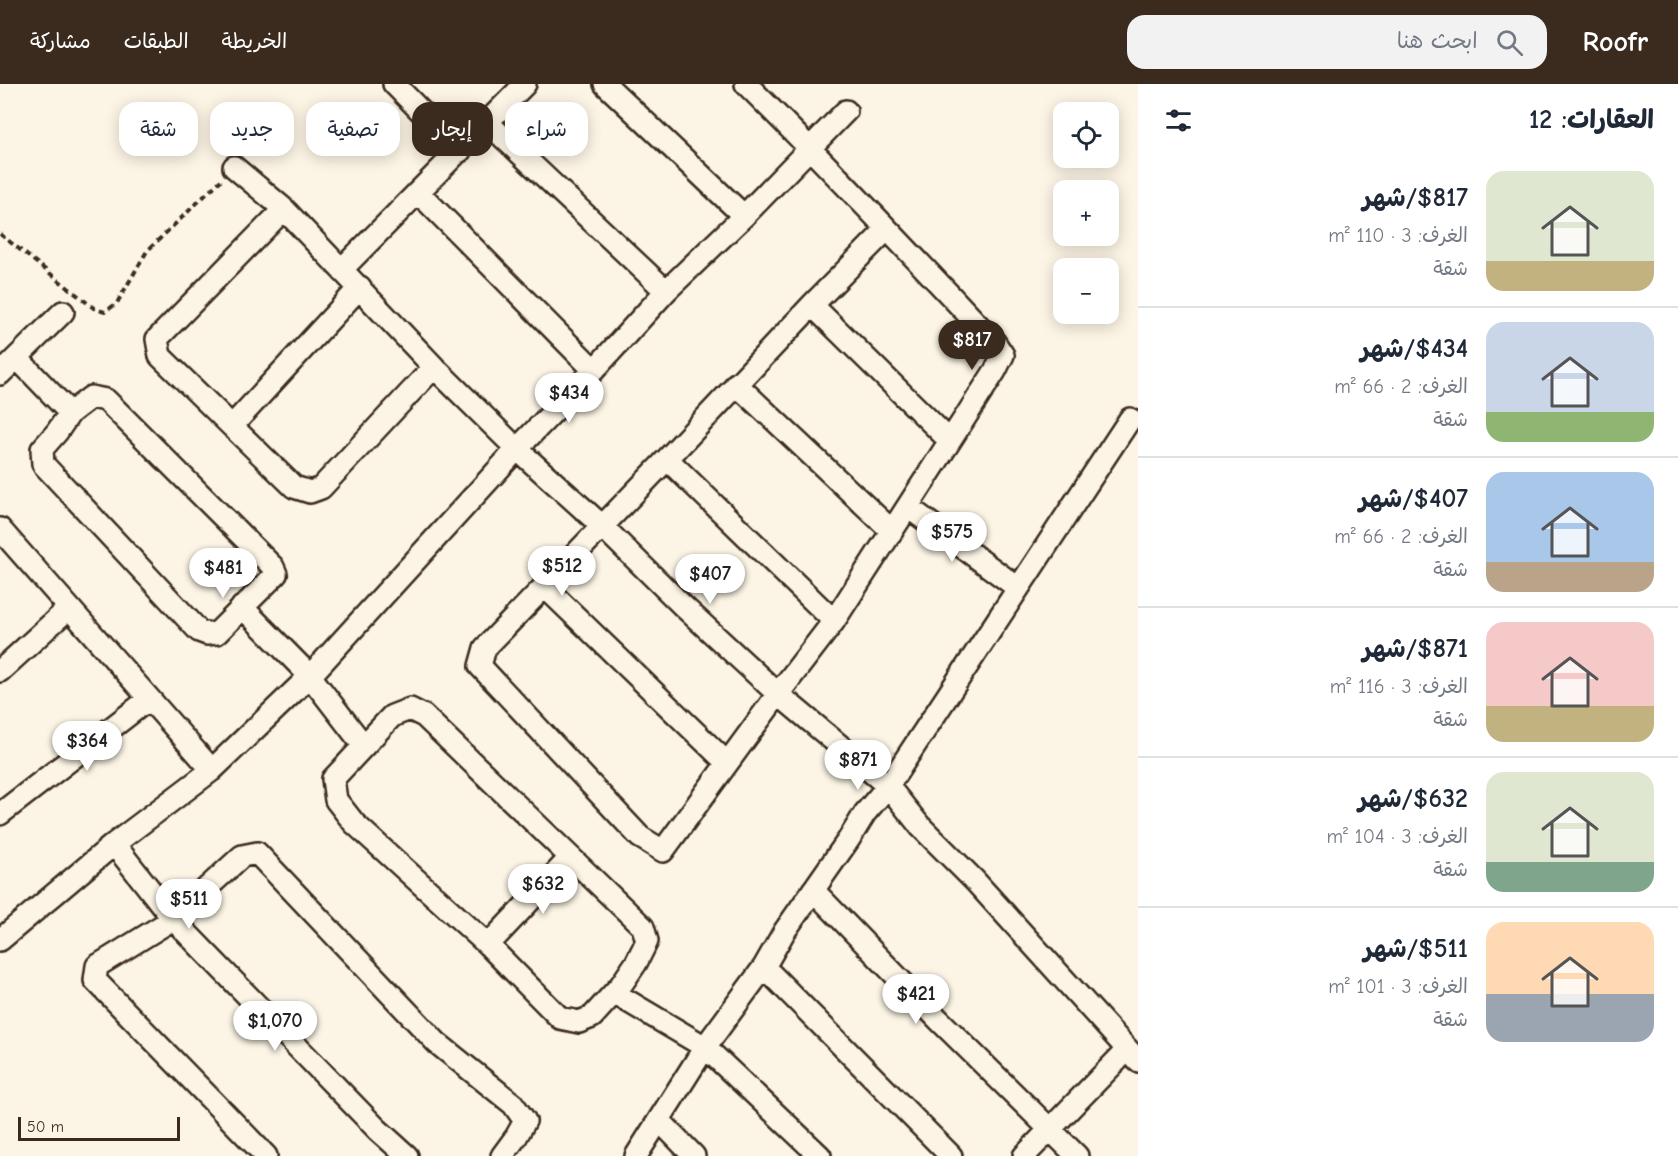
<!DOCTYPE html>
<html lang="ar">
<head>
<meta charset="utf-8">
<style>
	:root { --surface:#fff; --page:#f2f2f3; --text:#1f2937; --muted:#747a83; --line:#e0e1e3; --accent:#3b2a1e }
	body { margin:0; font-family:"Comic Neue","Playpen Sans Arabic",sans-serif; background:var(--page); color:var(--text); direction:rtl; height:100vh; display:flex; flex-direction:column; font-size:22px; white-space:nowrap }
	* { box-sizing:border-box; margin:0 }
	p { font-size:20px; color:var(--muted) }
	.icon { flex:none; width:33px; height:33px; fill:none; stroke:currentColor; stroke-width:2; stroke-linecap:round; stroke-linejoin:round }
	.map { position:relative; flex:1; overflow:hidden; direction:ltr }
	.details { display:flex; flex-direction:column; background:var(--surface); width:540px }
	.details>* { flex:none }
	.top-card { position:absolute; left:18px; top:18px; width:570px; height:54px; direction:rtl; display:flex; gap:12px }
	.controls { position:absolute; left:1053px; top:18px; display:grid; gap:12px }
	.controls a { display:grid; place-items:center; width:66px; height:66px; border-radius:12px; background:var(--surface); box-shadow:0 3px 15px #0003; font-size:30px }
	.scale { position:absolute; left:18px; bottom:15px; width:162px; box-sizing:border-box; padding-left:6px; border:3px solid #3b2a1e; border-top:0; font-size:16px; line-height:21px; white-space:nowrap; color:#3b2a1e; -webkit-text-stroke:4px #fcf5e5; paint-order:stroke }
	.price { position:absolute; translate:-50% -51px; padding:0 14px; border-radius:21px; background:#fff; color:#222; font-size:20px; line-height:39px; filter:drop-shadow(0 2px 3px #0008) }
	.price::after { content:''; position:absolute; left:50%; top:36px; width:18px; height:14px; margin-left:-9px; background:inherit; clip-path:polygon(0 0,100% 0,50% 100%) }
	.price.on { background:var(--accent); color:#fff }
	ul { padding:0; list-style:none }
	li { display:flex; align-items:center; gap:18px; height:150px; padding:0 24px }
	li+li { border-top:2px solid var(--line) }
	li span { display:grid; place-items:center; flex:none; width:168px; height:120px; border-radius:18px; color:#555 }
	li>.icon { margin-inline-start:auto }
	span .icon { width:72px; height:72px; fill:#fffc; stroke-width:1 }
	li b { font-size:26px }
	h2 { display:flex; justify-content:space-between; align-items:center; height:72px; padding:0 24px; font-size:26px }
	.pill { padding:0 21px; border-radius:18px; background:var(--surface); box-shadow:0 3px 15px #0003; font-size:21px; line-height:54px }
	.pill.on { background:var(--accent); color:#fff }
	header { display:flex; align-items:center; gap:36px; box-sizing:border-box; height:84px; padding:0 30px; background:var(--accent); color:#fff }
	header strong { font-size:28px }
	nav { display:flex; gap:33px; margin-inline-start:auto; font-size:21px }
	.search { width:420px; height:54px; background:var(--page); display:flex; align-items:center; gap:15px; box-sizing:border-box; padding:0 21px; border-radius:18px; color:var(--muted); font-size:22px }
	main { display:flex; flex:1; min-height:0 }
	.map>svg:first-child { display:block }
</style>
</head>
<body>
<header>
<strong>Roofr</strong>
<div class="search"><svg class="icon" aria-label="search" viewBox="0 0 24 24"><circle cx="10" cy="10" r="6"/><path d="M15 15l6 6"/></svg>ابحث هنا</div>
<nav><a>الخريطة</a><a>الطبقات</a><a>مشاركة</a></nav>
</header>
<main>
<section class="details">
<h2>العقارات: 12<svg class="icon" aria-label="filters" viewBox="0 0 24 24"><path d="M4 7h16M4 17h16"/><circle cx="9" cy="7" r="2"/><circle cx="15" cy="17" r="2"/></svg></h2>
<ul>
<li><span style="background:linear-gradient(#dfe7d0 75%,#c2b280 0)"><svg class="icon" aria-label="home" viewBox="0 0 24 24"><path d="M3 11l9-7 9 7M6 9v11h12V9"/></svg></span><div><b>$817/شهر</b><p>الغرف: 3 · 110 m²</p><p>شقة</p></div></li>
<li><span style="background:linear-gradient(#c9d6e8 75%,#8fb573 0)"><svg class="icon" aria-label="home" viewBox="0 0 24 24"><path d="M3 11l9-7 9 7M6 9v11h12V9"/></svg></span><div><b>$434/شهر</b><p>الغرف: 2 · 66 m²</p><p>شقة</p></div></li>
<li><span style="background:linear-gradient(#a9c7e8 75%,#b9a48a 0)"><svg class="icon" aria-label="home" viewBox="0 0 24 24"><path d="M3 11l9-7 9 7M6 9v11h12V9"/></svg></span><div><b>$407/شهر</b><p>الغرف: 2 · 66 m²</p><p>شقة</p></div></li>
<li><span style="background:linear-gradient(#f6c9c9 70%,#c2b280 0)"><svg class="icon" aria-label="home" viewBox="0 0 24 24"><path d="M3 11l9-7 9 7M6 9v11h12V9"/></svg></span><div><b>$871/شهر</b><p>الغرف: 3 · 116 m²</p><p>شقة</p></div></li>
<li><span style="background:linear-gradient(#dfe7d0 75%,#7fa58c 0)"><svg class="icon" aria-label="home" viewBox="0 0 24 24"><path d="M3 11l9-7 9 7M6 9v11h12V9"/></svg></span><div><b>$632/شهر</b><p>الغرف: 3 · 104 m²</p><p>شقة</p></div></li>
<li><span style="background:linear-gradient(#ffd9b3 60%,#9aa5b1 0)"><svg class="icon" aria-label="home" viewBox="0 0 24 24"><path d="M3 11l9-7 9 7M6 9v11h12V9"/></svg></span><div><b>$511/شهر</b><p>الغرف: 3 · 101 m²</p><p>شقة</p></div></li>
</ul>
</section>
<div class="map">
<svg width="1138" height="1072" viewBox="0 0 1138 1072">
	<rect width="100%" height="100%" fill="#fcf5e5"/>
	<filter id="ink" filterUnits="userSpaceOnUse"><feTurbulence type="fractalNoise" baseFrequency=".0167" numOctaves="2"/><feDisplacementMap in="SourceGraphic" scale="12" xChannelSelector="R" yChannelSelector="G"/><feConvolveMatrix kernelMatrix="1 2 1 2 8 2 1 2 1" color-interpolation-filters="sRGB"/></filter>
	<g filter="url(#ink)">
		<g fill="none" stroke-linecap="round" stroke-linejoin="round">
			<!-- minor casing -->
			<g stroke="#3b2a1e" stroke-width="26">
				<path id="minor" d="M394 0 460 67
					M605 0 744 132
					M746 0C831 84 913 172 995 259L1003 271 995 287 834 537 778 610 663 767 640 753 480 582 485 564 667 375 812 221 887 145
					M488 39 666 207
					M234 83 284 125 434 283 517 365 602 442 683 522 778 610 888 702 1130 335
					M419 109 594 286
					M284 125 157 255 160 272 294 403 310 408 321 404 434 283
					M342 185 525 0
					M812 221 950 357
					M17 274 70 329
					M0 290 63 228
					M736 300 892 447
					M91 313 106 316 273 483 276 490 217 549 207 550 199 547 43 380 42 365 57 348 70 329Z
					M232 342 360 203
					M667 375 834 537
					M908 423 1018 504
					M0 445 212 686
					M544 502 727 679
					M0 587 69 524
					M410 625 424 632 643 843 647 857 636 879 621 901 592 933 579 938 560 934 488 861 354 739 336 716 333 695 392 632Z
					M364 662 310 592 517 365 594 286 666 207 744 132 846 27
					M0 730 149 615
					M114 760 173 835 377 1045 407 1072
					M813 806 939 936 1077 1072
					M0 856 114 760 212 686 310 592 242 523
					M488 861 570 774
					M764 883 951 1072
					M614 909 705 963 820 1072
					M659 1036 694 1072
					M266 1072 95 896 97 882 173 835 242 772 257 769 437 959 513 1020 525 1037 516 1053 502 1072
					M636 1072 705 963 764 883 784 848 849 755 865 729 888 702 920 742 975 797 1138 977
					M1024 1072 1127 966"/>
			</g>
			<!-- path -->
			<path stroke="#3b2a1e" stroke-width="4" stroke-dasharray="6 4.5" stroke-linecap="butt" d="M0 150 95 225 105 228 117 219 147 167 221 96"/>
			<!-- minor -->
			<use href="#minor" stroke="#fcf5e5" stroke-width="21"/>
		</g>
	</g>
</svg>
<div class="controls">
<a><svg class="icon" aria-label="locate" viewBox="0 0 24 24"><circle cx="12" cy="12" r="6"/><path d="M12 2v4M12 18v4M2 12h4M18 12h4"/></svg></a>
<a>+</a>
<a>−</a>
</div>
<div class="scale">50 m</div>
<b class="price on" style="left:972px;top:287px">$817</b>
<b class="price" style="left:569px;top:340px">$434</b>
<b class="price" style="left:952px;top:479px">$575</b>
<b class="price" style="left:562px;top:513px">$512</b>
<b class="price" style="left:223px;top:515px">$481</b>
<b class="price" style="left:710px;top:521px">$407</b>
<b class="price" style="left:87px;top:688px">$364</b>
<b class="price" style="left:858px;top:707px">$871</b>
<b class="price" style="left:543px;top:831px">$632</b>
<b class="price" style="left:189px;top:846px">$511</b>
<b class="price" style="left:916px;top:941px">$421</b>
<b class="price" style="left:275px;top:968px">$1,070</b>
<div class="top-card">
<a class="pill">شراء</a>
<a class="pill on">إيجار</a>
<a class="pill">تصفية</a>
<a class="pill">جديد</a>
<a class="pill">شقة</a>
</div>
</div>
</main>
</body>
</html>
